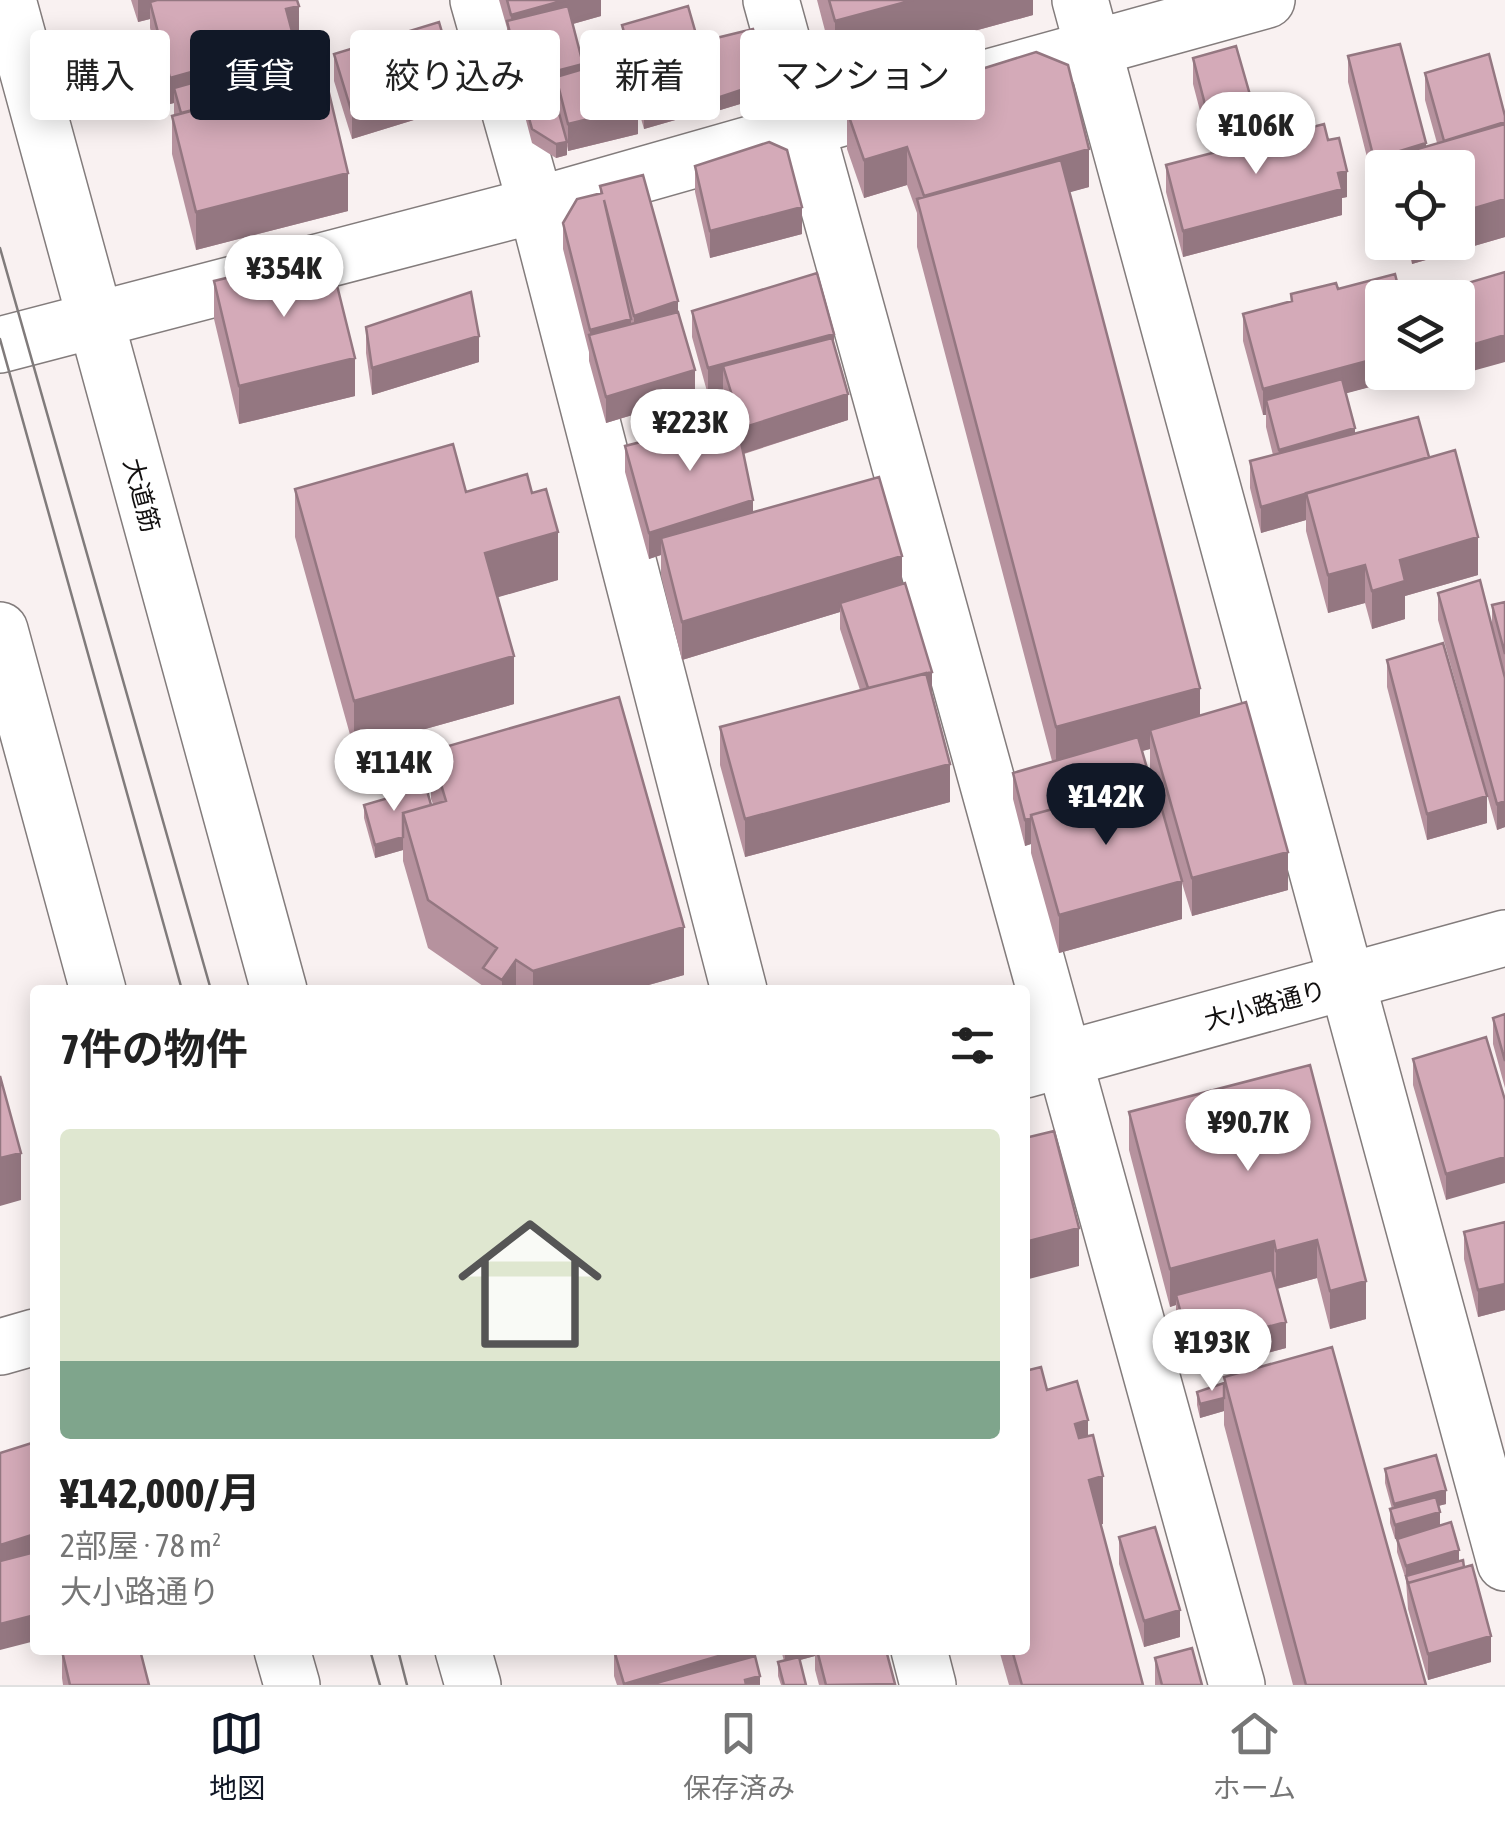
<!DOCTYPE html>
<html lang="ja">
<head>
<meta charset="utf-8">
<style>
	:root { --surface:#fff; --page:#f2f2f2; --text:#222; --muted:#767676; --line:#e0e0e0; --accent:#111827 }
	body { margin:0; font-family:"Asap Condensed","Noto Sans JP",sans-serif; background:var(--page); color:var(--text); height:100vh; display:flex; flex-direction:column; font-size:38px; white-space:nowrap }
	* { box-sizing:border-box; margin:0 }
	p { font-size:32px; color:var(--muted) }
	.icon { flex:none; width:55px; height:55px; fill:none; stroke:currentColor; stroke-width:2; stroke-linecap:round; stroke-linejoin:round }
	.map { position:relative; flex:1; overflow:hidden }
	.sheet { position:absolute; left:30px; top:985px; width:1000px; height:670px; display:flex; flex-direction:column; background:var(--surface); border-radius:10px; box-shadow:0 5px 25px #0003 }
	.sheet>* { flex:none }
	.hud { position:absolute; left:30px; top:30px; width:1000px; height:90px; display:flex; gap:20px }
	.tools { position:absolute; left:1365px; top:150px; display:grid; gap:20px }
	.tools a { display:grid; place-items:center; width:110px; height:110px; border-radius:10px; background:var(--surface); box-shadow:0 5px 25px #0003; font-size:50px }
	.price { position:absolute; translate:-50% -85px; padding:0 22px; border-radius:35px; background:#fff; color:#222; font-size:32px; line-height:65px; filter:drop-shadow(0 2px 5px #0008) }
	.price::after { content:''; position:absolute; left:50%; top:60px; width:30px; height:22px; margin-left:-15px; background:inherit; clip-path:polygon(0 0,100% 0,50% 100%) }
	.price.selected { background:var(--accent); color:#fff }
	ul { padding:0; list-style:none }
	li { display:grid; align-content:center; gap:20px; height:530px; padding:0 30px }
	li+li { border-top:2px solid var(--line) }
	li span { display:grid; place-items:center; height:310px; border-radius:10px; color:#555 }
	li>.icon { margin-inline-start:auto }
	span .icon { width:180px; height:180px; fill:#fffc; stroke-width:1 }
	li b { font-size:42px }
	h2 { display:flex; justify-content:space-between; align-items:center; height:120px; padding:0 30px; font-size:42px }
	.pill { padding:0 35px; border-radius:10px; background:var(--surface); box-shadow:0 5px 25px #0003; font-size:35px; line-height:90px }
	.pill.selected { background:var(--accent); color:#fff }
	.tab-bar { display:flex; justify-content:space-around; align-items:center; height:140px; border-top:2px solid var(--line); background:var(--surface); font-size:28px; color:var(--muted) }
	.tab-bar a { display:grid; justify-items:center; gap:5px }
	.tab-bar .selected { color:var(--accent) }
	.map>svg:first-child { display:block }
</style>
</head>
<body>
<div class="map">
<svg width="1505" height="1685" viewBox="0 0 1505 1685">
	<rect width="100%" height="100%" fill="#f9f1f1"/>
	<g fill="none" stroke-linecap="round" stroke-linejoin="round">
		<!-- minor casing -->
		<g stroke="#837c7c" stroke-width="58">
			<path id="minor" d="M478 0 536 205 739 990
				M771 0 1237 1685
				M1080 0 1505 1563
				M982 79 1267 0
				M0 345 536 205 842 118
				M919 1650 928 1685"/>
		</g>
		<!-- tertiary casing -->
		<g stroke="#837c7c" stroke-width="58">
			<path id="tertiary" d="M8 0 279 990
				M0 630 98 990
				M1025 1070 1505 938
				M0 1347 35 1337
				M282 1650 292 1685
				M463 1650 473 1685"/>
		</g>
		<!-- minor -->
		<use href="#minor" stroke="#fff" stroke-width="55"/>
		<!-- tertiary -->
		<use href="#tertiary" stroke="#fff" stroke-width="55"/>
		<!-- tram -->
		<path stroke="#807b7b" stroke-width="2.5" d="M0 248 211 990
			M0 339 182 990
			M370 1650 380 1685
			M398 1650 407 1685"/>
	</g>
	<!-- wall -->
	<path fill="#b6929e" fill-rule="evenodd" d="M131 0H297L299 32 293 34 295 54 348 211 196 250 172 154V116L174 115V103L170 104 150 28V19L138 22Z
		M499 0H601V16L573 24 583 69H584V55L622 46V25L700 48V42L764 78 750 101 717 111 710 89V110L644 129 638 108V134L568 151 567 146V155L556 158 532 143 507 48V28Z
		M817 0H1033V15L835 69Z
		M1400 44 1426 146 1437 143 1425 100V73L1489 54 1505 116V237L1412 264 1406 242H1458V168H1382V183L1374 185 1348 82V56Z
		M334 54 456 107 352 139 334 81Z
		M1193 58 1260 140H1328L1347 197 1342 198V215L1183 257 1166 192V165L1211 153 1193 84Z
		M847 111 1089 187 1069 192 1200 716 1288 890 1192 916 1182 883V919L1059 953 1031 853V844L1025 846 1013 799V773L1052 761 917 247V213L907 185 864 198 847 149ZM1150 749V768L1154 781 1151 782 1142 751Z
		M695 166 802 234 710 258 695 192Z
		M600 186 678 315 695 396 606 423 589 361V352L563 249V223L600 194Z
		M214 281 355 396 239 424 214 319Z
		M1338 289 1415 372V375L1346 393 1355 434 1429 457 1478 575 1405 596V619L1372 629 1365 603 1328 613 1306 531V520L1261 533 1250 488V461L1273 455 1266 427V415H1263L1243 341V314L1291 301V294Z
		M692 311 834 342 848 420 744 454 753 512 902 584 932 695 950 802 745 857 720 765V727L860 690 840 629V612L682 660 661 576V555L649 559 625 472V446L731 420 723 390 708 395 692 337Z
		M366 327 479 362 372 395 366 353Z
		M295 489 466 492 558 580 497 597 514 704 354 749 295 537Z
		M1438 593 1492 626V605L1505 602V827L1497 830 1438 620Z
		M1387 660 1487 823 1427 840 1387 687Z
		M431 751 684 975 631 990H483V986L428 948 403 861V850L375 858 364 818V805L433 804 431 799Z
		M1505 1014V1088L1493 1044V1018Z
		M1486 1037 1446 1200 1413 1085V1059Z
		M1310 1065 1366 1319 1330 1329 1317 1278 1277 1289 1286 1348 1190 1373 1176 1322V1305L1170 1307 1129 1150V1112Z
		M1505 1222V1310L1478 1317 1464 1259V1232Z
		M1224 1377 1426 1685H1293L1224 1425V1411L1200 1418 1197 1405V1392L1224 1383Z
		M1047 1390 1088 1436 1103 1524H1101L1143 1685H1009L999 1650H1025Z
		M1385 1469 1446 1504 1438 1506 1440 1526 1459 1561 1491 1662 1428 1680 1408 1609 1406 1580 1397 1552V1539L1417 1532 1395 1539 1390 1523V1509H1392L1385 1483Z
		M1119 1537 1180 1637 1144 1647 1119 1564Z
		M614 1650H755L760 1685H617L614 1676Z
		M781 1650H886L895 1685H819L815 1670V1656L800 1660 806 1685H781L778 1676V1662L784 1661Z
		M62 1651 149 1685H63L62 1678Z
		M1155 1658 1202 1685H1155Z"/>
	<!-- shaded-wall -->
	<path fill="#947781" d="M138 0H216L150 2V19L138 22Z
		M565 0H601V16L512 41 511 15Z
		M913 0H1033V15L835 69V21Z
		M299 6V32L286 36V9Z
		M295 43V69L174 88V103L170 104V78Z
		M583 64V90L556 77V97L526 106 523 96 522 107V80Z
		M764 64V78L750 101 717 111V98Z
		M456 80V107L352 139V113Z
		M710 83V110L644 129V102Z
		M638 107V134L568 151V124Z
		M1260 130V157L1215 169V143Z
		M567 142V155L556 158V144Z
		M1426 143V168L1393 156V168H1382V183L1374 185V159Z
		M907 147V185L864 198V160Z
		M1089 149V187L926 233 924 196Z
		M1347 171V197L1342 198V215L1183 257V231L1338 173Z
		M348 173V211L196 250V212Z
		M1505 199V237L1412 264V242H1458V213Z
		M802 207V234L710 258V231Z
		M678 301V328L634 342V316Z
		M631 319V346L590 339V330Z
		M834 334V360L723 366V390L708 395V368Z
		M1505 335V362L1458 375V349Z
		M479 336V362L372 395V368Z
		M1382 357V372H1415V375L1269 414 1266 400V415H1263V389Z
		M355 358V396L239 424V386Z
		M695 370V396L606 423V397Z
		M848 394V420L742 454V428Z
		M1355 428V455L1279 476V450Z
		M1306 494V520L1261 533V507Z
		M753 500V526L661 538V555L649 559V533Z
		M558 532V580L485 601V553Z
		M1478 537V575L1405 596V619L1372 629V591L1400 560Z
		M902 556V594L840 603V612L682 660V622Z
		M1365 565V603L1328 613V575Z
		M514 656V704L354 749V701Z
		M932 672V699L869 693Z
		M1200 688V736L1150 730V749L1056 774V727Z
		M950 764V802L745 857V819Z
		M1487 796V823L1427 840V814Z
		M1505 801V827L1497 830V804Z
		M1031 818V844L1025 846V820Z
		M403 837V850L375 858V845Z
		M1288 852V890L1192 916V878Z
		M1182 881V919L1059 953V915Z
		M684 927V975L631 990H533V971Z
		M516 960V990H502V980Z
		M21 1153V1200L0 1206V1158Z
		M1505 1157V1183L1446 1200V1174Z
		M1079 1228V1266L1025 1280V1242Z
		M1317 1240V1278L1276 1289V1251Z
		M1274 1241V1279L1176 1295V1305L1170 1307V1269Z
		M1366 1281V1319L1330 1329V1291Z
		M1505 1284V1310L1478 1317V1290Z
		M1286 1322V1348L1190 1373V1347Z
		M1224 1398V1411L1200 1418V1404Z
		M1088 1420V1468L1075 1424Z
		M1103 1476V1524L1089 1528V1480Z
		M1446 1490V1504L1394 1517V1504Z
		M1440 1512V1526L1395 1539V1525Z
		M35 1534V1561L0 1571V1545Z
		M1459 1550V1564L1406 1576V1566Z
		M1180 1610V1637L1144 1647V1621Z
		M35 1615V1641L0 1650V1624Z
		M1491 1636V1662L1428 1680V1654Z
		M739 1650H755V1672L710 1685H624Z
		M815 1650V1656L785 1664V1651Z
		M760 1676V1685H745V1680Z"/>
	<!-- building -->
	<path fill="#d4aab8" stroke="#947781" stroke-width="2.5" d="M157 0H297L299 6 286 9 295 43 170 78 150 2Z
		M507 0H565L511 15Z
		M829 0H913L835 21Z
		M568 6 583 64 522 80 507 21Z
		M688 6 710 83 644 102 622 25Z
		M439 22 456 80 352 113 334 54Z
		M753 29 764 64 750 87 717 98 700 42Z
		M1400 44 1426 143 1374 159 1348 56Z
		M622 46 638 107 568 124 556 77 587 68 584 55Z
		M1236 46 1260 130 1215 143 1193 58Z
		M309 50 317 78 181 113 174 88Z
		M1036 52 1068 65 1089 149 924 196 907 147 864 160 847 111Z
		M1489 54 1505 116V122L1444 141 1425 73Z
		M325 76 348 173 196 212 172 116Z
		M552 88 567 142 556 144 532 129 523 96Z
		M1324 124 1328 140 1339 138 1347 171 1338 173 1342 189 1183 231 1166 165Z
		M1505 124V199L1458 213V168H1396L1393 156Z
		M769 142 787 150 802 207 710 231 695 166Z
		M1061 160 1200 688 1056 727 917 199Z
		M643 175 678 301 634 316 604 200 631 319 590 330 563 223 577 199 602 193 600 186Z
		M329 253 355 358 239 386 214 281Z
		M1505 272V335L1458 349V298H1446L1444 290Z
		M817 273 834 334 708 368 692 311Z
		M1395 274 1401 298H1382V357L1263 389 1243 314 1292 301 1291 294 1336 283 1338 289Z
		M471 292 479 336 372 368 366 327Z
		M678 312 695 370 606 397 589 335Z
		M832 338 848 394 742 428 723 366Z
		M1342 379 1355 428 1279 450 1266 400Z
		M1418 417 1429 457 1261 507 1250 461Z
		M736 418 753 500 649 533 625 446Z
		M453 444 466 492 527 474 532 493 546 489 558 532 485 553 514 656 354 701 295 489Z
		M1455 450 1478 537 1400 560 1405 581 1372 591 1365 565 1328 575 1306 493Z
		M879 477 902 556 682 622 661 538Z
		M1480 580 1505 678V801L1497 804 1438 593Z
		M905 583 932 672 868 688 840 603Z
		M1505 602V654L1492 605Z
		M1443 643 1487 796 1427 814 1387 660Z
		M926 673 950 764 745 819 720 727Z
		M619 697 684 927 533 971 516 960 502 980 483 968 497 948 428 900 403 813 446 801 431 751Z
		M1246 702 1288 852 1192 878 1150 730Z
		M1138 737 1151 782 1031 815V818L1025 820 1013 773Z
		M1154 781 1182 881 1059 915 1031 815Z
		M426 787 431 805 403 813V837L375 845 364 805Z
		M1505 1014V1061L1493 1018Z
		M1486 1037 1505 1100V1157L1446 1174 1413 1059Z
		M1310 1065 1366 1281 1330 1291 1317 1240 1276 1251 1274 1241 1170 1269 1129 1112Z
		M0 1076 21 1153 0 1158Z
		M1054 1131 1079 1228 1025 1242V1138Z
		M1505 1222V1284L1478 1290 1464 1232Z
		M1272 1270 1286 1322 1190 1347 1176 1295Z
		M1332 1347 1426 1685H1306L1224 1377Z
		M1041 1367 1047 1390 1077 1381 1088 1420 1075 1424 1079 1438 1093 1435 1103 1476 1089 1480 1143 1685H1022L1012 1650H1025V1371Z
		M1224 1383V1398L1200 1404 1197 1392Z
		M35 1442V1534L0 1545V1453Z
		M1436 1455 1446 1490 1394 1504 1385 1469Z
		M1436 1497 1440 1512 1395 1525 1390 1509Z
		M1451 1522 1459 1550 1406 1566 1397 1539Z
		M1155 1527 1180 1610 1144 1621 1119 1537Z
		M35 1552V1615L0 1624V1561Z
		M1463 1560 1464 1567 1408 1583V1584L1406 1576Z
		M1472 1565 1491 1636 1428 1654 1408 1583Z
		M1192 1648 1202 1685H1162L1155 1658Z
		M67 1650H140L149 1685H70L62 1651Z
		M614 1650H739L624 1684Z
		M817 1650H886L895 1684 826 1685Z
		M755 1656 760 1676 745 1680 746 1685H649Z
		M799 1657 806 1685H784L778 1662Z"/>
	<g text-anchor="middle" stroke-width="10" stroke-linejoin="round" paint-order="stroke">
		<!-- street labels -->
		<g font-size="25" fill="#121010" stroke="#fff">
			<text transform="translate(142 495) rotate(75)" y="9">大道筋</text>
			<text transform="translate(1265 1005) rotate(-15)" y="9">大小路通り</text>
		</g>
	</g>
</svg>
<div class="tools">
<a><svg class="icon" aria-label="locate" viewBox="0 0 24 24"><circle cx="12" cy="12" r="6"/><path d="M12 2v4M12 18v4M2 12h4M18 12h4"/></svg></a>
<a><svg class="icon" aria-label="layers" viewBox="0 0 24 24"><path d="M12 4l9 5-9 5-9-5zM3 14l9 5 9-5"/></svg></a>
</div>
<b class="price" style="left:1256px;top:177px">¥106K</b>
<b class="price" style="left:284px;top:320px">¥354K</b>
<b class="price" style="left:690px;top:474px">¥223K</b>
<b class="price" style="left:394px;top:814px">¥114K</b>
<b class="price selected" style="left:1106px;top:848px">¥142K</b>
<b class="price" style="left:1248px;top:1174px">¥90.7K</b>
<b class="price" style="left:1212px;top:1394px">¥193K</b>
<div class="hud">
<a class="pill">購入</a>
<a class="pill selected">賃貸</a>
<a class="pill">絞り込み</a>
<a class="pill">新着</a>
<a class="pill">マンション</a>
</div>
<section class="sheet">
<h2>7件の物件<svg class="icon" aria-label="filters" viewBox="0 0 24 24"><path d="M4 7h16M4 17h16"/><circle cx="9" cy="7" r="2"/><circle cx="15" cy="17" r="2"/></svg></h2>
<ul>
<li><span style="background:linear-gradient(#dfe7d0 75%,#7fa58c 0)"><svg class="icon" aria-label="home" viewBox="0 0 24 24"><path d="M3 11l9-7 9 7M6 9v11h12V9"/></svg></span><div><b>¥142,000/月</b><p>2部屋 · 78 m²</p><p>大小路通り</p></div></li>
</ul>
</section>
</div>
<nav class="tab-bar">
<a class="selected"><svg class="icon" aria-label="map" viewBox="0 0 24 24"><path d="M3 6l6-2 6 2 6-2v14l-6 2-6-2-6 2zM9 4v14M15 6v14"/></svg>地図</a>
<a><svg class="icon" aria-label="saved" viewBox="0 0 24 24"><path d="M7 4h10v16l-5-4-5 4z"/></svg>保存済み</a>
<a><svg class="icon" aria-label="home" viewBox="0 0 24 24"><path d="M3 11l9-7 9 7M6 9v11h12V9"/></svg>ホーム</a>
</nav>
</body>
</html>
